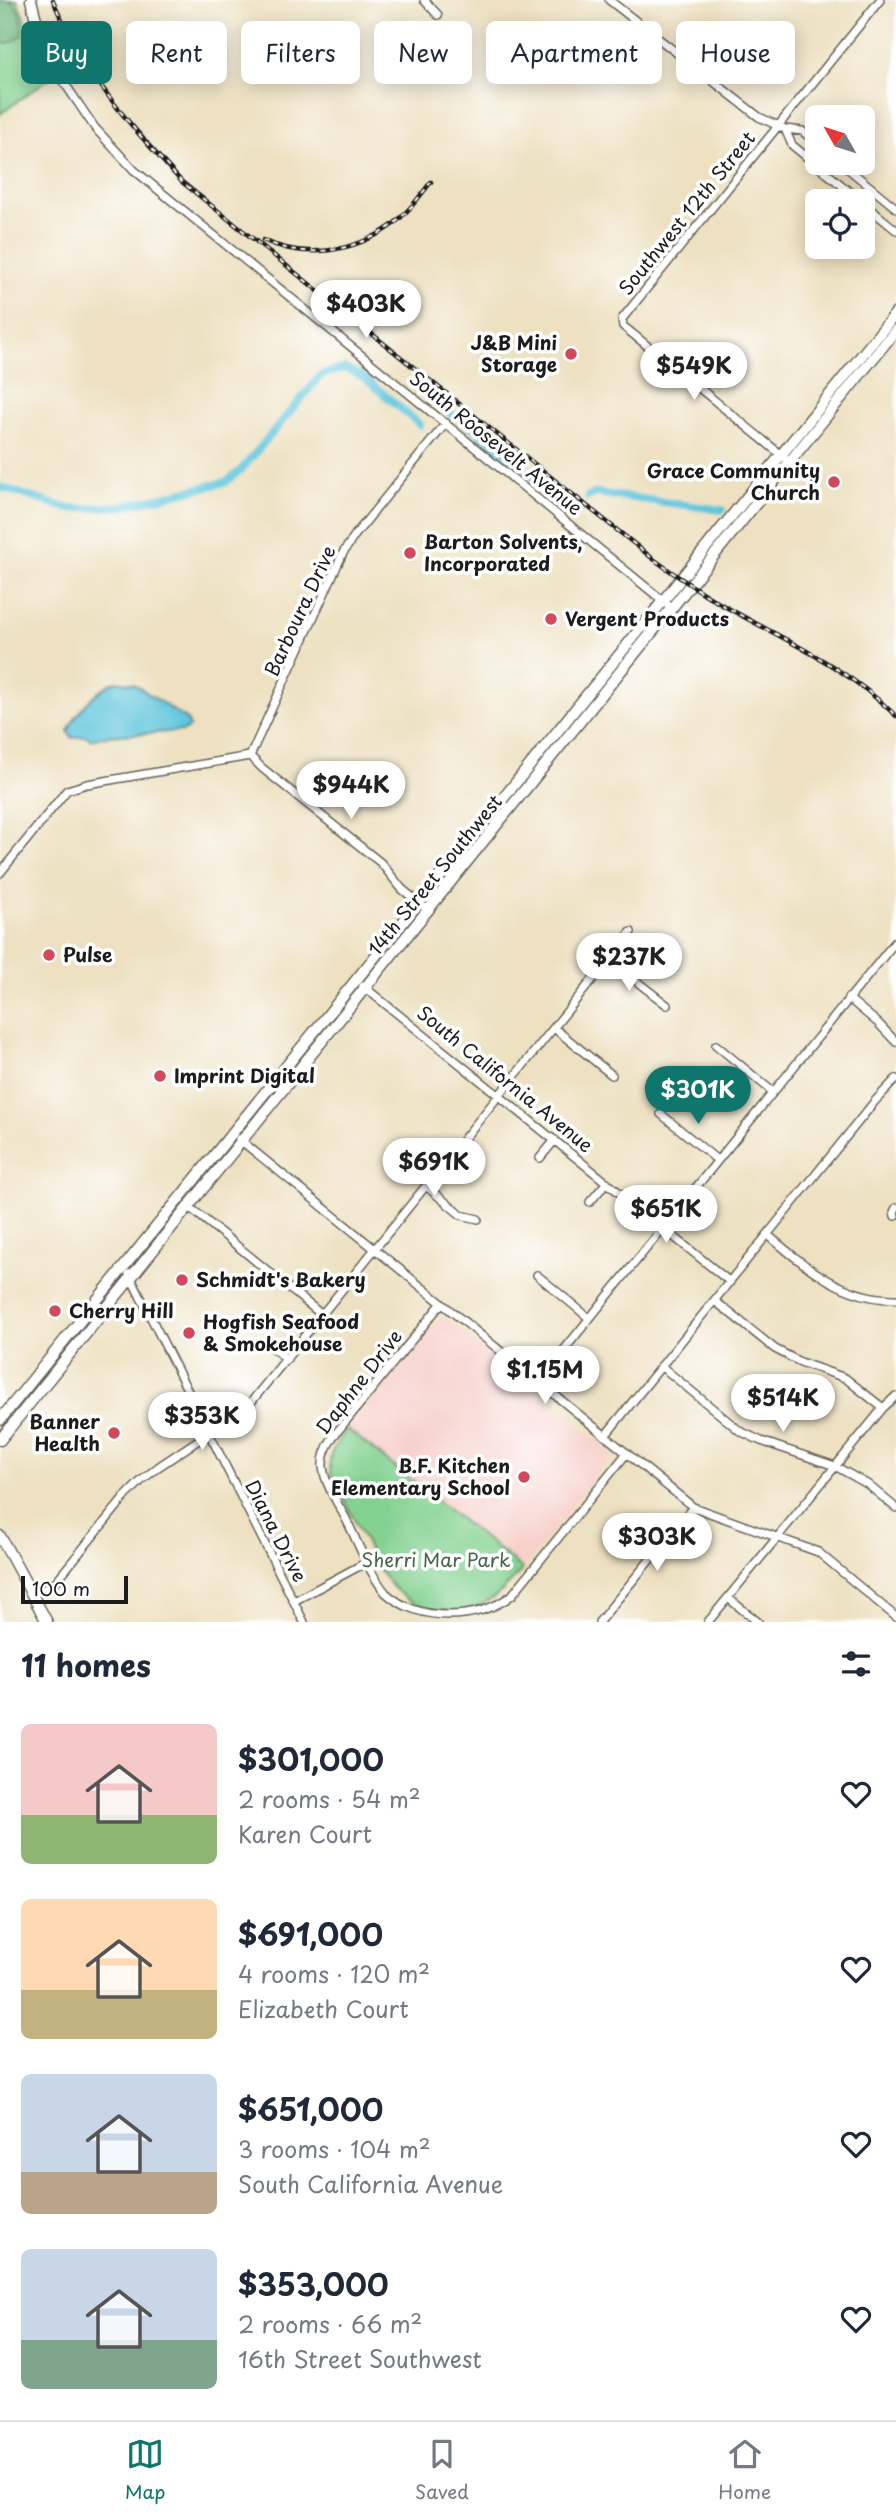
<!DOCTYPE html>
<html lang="en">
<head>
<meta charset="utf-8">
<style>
	:root { --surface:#fff; --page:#f2f2f3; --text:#1f2937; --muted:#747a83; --line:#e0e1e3; --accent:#0f766e }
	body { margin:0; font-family:"Playpen Sans",sans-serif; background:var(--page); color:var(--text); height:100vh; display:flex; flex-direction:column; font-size:26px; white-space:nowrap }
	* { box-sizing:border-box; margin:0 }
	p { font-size:23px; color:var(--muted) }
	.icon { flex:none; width:38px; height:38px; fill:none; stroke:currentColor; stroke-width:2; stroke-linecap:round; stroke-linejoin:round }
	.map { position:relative; height:1622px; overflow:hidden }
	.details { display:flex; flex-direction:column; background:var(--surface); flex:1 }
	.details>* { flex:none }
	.hud { position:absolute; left:21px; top:21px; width:854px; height:63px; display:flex; gap:14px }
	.needle { width:46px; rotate:309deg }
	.buttons { position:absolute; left:805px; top:105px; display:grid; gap:14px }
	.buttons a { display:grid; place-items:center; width:70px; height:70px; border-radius:10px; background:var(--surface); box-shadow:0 4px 18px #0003; font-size:35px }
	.scale { position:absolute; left:21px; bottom:18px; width:107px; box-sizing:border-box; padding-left:7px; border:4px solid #1c1c1c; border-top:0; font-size:19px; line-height:24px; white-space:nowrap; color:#1c1c1c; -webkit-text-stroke:5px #fff; paint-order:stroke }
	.price { position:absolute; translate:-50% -60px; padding:0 16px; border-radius:24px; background:#fff; color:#222; font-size:23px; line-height:46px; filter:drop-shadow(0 2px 4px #0008) }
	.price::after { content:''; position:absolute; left:50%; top:42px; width:21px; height:16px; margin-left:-10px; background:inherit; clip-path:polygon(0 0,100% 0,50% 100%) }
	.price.active { background:var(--accent); color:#fff }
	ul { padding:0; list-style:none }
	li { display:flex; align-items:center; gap:21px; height:175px; padding:0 21px }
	li span { display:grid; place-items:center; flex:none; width:196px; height:140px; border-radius:10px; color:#555 }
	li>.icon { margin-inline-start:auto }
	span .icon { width:84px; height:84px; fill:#fffc; stroke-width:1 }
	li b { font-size:30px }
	h2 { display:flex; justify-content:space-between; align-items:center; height:84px; padding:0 21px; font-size:30px }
	.tag { padding:0 24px; border-radius:10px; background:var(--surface); box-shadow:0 4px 18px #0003; font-size:24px; line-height:63px }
	.tag.active { background:var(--accent); color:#fff }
	.dock { display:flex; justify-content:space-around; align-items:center; height:98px; border-top:2px solid var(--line); background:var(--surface); font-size:19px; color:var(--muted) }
	.dock a { display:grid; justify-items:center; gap:4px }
	.dock .active { color:var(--accent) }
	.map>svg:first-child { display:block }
</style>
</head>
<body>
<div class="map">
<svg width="896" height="1622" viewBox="0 0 896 1622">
	<rect width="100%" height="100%" fill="#fff"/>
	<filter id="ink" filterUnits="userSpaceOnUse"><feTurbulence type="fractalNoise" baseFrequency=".0143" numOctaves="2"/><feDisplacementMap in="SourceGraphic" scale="14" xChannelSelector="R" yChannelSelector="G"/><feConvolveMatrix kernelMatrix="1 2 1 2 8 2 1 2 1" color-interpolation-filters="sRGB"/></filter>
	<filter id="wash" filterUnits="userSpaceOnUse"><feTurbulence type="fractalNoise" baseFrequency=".00686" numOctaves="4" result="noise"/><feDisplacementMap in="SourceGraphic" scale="28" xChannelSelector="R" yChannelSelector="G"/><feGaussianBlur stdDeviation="1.57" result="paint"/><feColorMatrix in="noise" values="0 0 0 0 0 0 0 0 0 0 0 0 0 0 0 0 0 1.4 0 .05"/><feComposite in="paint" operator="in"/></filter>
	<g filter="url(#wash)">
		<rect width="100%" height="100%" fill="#ede1c1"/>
		<!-- built -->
		<path fill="#f7d0ca" d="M441 1316 614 1454 523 1569 347 1429Z"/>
		<!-- green -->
		<path fill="#84d291" stroke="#507756" stroke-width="2" d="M0 0H17L34 42 51 77 0 114Z
			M347 1429 523 1569C513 1579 504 1591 492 1599 456 1621 411 1612 386 1579 377 1568 371 1554 365 1541 354 1519 342 1496 331 1474 326 1454 336 1444 347 1429Z"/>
		<!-- forest -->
		<path fill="#6bb47b" stroke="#44684c" stroke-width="2" d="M0 0H10C21 9 23 21 22 35 16 40 8 45 0 43Z"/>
		<!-- water -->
		<path fill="#5fc5dc" stroke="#3e707c" stroke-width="2" d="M116 681 134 684 187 720 190 727 183 731 105 736 92 740 86 736 72 738 68 731C77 711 96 690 116 681Z"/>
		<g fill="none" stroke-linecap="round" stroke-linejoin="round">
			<!-- canal -->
			<path stroke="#5fc5dc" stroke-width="8" d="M451 415 458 416 572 510 580 508
				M0 487 69 509 123 506 226 482 241 470 321 375 345 368 365 378 420 425
				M588 497 596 493 722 510"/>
		</g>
	</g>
	<g filter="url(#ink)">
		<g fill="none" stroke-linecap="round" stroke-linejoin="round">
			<!-- street casing -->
			<g stroke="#656156" stroke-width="10">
				<path id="street" d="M424 0 438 15
					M609 0 759 117 785 129 802 131 817 143
					M57 72 95 128 134 170 673 609
					M785 129 792 145 861 201
					M841 163 896 208
					M863 203 896 230
					M790 462 623 326 622 319 880 0
					M250 756 343 553 355 535 446 423
					M250 756 262 768 381 863 402 889 429 911
					M0 873 67 790 87 784 250 756
					M609 960 667 1005
					M363 986 730 1282
					M848 998 878 1023 896 1042
					M554 1028 612 1075
					M716 1045 773 1092
					M661 1114 717 1160
					M239 1139 693 1507 818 1552 896 1617
					M540 1158 555 1140
					M426 1186 461 1215 478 1219
					M590 1202 607 1182
					M188 1206 322 1315
					M895 1216 894 1212 896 1208
					M768 1235C806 1267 844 1300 896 1299
					M129 1274 304 1622
					M537 1275 589 1318
					M715 1301 775 1349 800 1362 845 1378 883 1408
					M441 1304 333 1437C327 1446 322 1456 323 1467 325 1485 339 1505 347 1521 359 1545 369 1573 386 1593 418 1622 477 1622 512 1595L627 1453
					M266 1343 287 1359
					M661 1366 740 1431 761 1441 835 1466 867 1484 896 1508
					M538 1382 896 941
					M605 1436 875 1101 896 1079
					M33 1594 53 1585 125 1497 141 1481 158 1467 236 1415 252 1401 631 932
					M728 1598 758 1622
					M294 1601 367 1562
					M599 1622 693 1507
					M708 1622 883 1408 896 1396"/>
			</g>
			<!-- secondary casing -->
			<g stroke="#656156" stroke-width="13">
				<path id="secondary" d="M31 0 41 39 57 72
					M0 1420 896 313
					M0 1440 896 330
					M0 1536 47 1622"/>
			</g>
			<!-- street -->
			<use href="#street" stroke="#fff" stroke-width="7"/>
			<!-- secondary -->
			<use href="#secondary" stroke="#fff" stroke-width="10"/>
			<!-- rail casing -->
			<g stroke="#1c1c1c" stroke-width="4.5">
				<path id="rail" d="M53 0C82 71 130 126 182 182L652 558C674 574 696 589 719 603 783 640 842 663 896 716
					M263 240C305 260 354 252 391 226 407 214 419 197 431 182"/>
			</g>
			<!-- rail -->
			<use href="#rail" stroke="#fff" stroke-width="2" stroke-dasharray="5" stroke-linecap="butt"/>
		</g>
	</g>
	<!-- markers -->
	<g fill="#d1495b" stroke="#fff" stroke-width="2.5">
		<circle cx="571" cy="354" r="7"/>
		<circle cx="834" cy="482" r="7"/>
		<circle cx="410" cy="553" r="7"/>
		<circle cx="551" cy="619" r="7"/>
		<circle cx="49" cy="955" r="7"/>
		<circle cx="160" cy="1076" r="7"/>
		<circle cx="182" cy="1280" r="7"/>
		<circle cx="55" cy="1311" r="7"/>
		<circle cx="189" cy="1333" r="7"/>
		<circle cx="114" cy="1433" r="7"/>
		<circle cx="524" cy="1477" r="7"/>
	</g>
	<g text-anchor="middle" stroke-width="7" stroke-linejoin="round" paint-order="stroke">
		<!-- street labels -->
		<g font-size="19" fill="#1c1c1c" stroke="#fff">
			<text transform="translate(687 213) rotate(-51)" y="7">Southwest 12th Street</text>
			<text transform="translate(496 443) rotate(39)" y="7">South Roosevelt Avenue</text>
			<text transform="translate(300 611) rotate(-65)" y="7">Barboura Drive</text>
			<text transform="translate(435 875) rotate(-51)" y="7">14th Street Southwest</text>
			<text transform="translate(505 1079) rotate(39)" y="7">South California Avenue</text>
			<text transform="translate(359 1382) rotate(-52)" y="7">Daphne Drive</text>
			<text transform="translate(276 1531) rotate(63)" y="7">Diana Drive</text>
		</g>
		<!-- poi labels -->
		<g font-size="19" font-weight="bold" fill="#1c1c1c" stroke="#fff" text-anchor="start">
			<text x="557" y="350" text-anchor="end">J&amp;B Mini<tspan x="557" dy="22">Storage</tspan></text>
			<text x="820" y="478" text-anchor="end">Grace Community<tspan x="820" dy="22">Church</tspan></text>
			<text x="424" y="549">Barton Solvents,<tspan x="424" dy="22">Incorporated</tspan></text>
			<text x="565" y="626">Vergent Products</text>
			<text x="63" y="962">Pulse</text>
			<text x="174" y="1083">Imprint Digital</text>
			<text x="196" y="1287">Schmidt's Bakery</text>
			<text x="69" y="1318">Cherry Hill</text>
			<text x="203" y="1329">Hogfish Seafood<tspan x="203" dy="22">&amp; Smokehouse</tspan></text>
			<text x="100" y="1429" text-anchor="end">Banner<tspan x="100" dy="22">Health</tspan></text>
			<text x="510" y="1473" text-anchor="end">B.F. Kitchen<tspan x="510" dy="22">Elementary School</tspan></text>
		</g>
		<!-- park labels -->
		<g font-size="19" fill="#46654b" stroke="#fff">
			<text x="436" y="1567">Sherri Mar Park</text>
		</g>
	</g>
</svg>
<div class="buttons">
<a><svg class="needle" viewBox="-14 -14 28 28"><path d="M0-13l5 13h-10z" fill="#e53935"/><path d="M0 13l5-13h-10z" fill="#747a83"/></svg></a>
<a><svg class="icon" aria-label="locate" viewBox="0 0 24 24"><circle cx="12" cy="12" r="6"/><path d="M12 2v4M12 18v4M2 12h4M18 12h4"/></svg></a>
</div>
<div class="scale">100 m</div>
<b class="price" style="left:366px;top:340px">$403K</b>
<b class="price" style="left:694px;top:402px">$549K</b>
<b class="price" style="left:351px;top:821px">$944K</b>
<b class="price" style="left:629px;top:993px">$237K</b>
<b class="price active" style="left:698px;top:1126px">$301K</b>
<b class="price" style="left:434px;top:1198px">$691K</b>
<b class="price" style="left:666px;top:1245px">$651K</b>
<b class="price" style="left:545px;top:1406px">$1.15M</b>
<b class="price" style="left:783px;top:1434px">$514K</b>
<b class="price" style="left:202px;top:1452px">$353K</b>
<b class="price" style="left:657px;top:1573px">$303K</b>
<div class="hud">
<a class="tag active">Buy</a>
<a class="tag">Rent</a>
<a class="tag">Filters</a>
<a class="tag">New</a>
<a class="tag">Apartment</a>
<a class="tag">House</a>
</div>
</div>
<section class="details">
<h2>11 homes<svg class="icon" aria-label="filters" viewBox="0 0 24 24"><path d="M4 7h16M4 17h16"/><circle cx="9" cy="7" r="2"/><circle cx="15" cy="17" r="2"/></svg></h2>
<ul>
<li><span style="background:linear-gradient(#f6c9c9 65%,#8fb573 0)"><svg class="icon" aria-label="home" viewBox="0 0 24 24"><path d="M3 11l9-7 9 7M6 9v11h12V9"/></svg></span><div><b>$301,000</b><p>2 rooms · 54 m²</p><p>Karen Court</p></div><svg class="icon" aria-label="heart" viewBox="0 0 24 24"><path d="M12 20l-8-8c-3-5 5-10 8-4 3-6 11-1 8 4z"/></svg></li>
<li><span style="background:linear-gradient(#ffd9b3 65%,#c2b280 0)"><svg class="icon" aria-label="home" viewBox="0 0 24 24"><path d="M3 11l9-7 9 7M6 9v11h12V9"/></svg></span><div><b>$691,000</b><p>4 rooms · 120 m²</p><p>Elizabeth Court</p></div><svg class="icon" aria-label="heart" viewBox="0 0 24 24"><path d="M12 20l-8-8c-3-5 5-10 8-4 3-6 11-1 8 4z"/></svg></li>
<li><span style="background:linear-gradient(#c9d6e8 70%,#b9a48a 0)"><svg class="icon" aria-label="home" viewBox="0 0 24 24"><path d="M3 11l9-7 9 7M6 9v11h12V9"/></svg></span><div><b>$651,000</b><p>3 rooms · 104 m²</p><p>South California Avenue</p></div><svg class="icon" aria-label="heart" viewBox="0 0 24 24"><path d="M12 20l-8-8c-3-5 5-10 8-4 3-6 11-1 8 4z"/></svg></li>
<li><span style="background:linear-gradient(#c9d6e8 65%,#7fa58c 0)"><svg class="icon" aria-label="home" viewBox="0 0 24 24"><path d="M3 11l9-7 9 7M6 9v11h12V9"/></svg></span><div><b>$353,000</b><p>2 rooms · 66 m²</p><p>16th Street Southwest</p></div><svg class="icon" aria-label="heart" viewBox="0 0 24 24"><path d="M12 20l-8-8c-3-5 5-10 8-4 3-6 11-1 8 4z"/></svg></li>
</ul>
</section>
<nav class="dock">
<a class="active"><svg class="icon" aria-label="map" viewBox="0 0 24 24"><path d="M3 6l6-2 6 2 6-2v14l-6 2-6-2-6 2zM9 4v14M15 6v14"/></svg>Map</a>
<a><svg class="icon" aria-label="saved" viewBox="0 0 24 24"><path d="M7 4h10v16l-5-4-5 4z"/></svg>Saved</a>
<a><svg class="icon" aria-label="home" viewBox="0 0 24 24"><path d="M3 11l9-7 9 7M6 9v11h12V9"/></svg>Home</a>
</nav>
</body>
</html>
